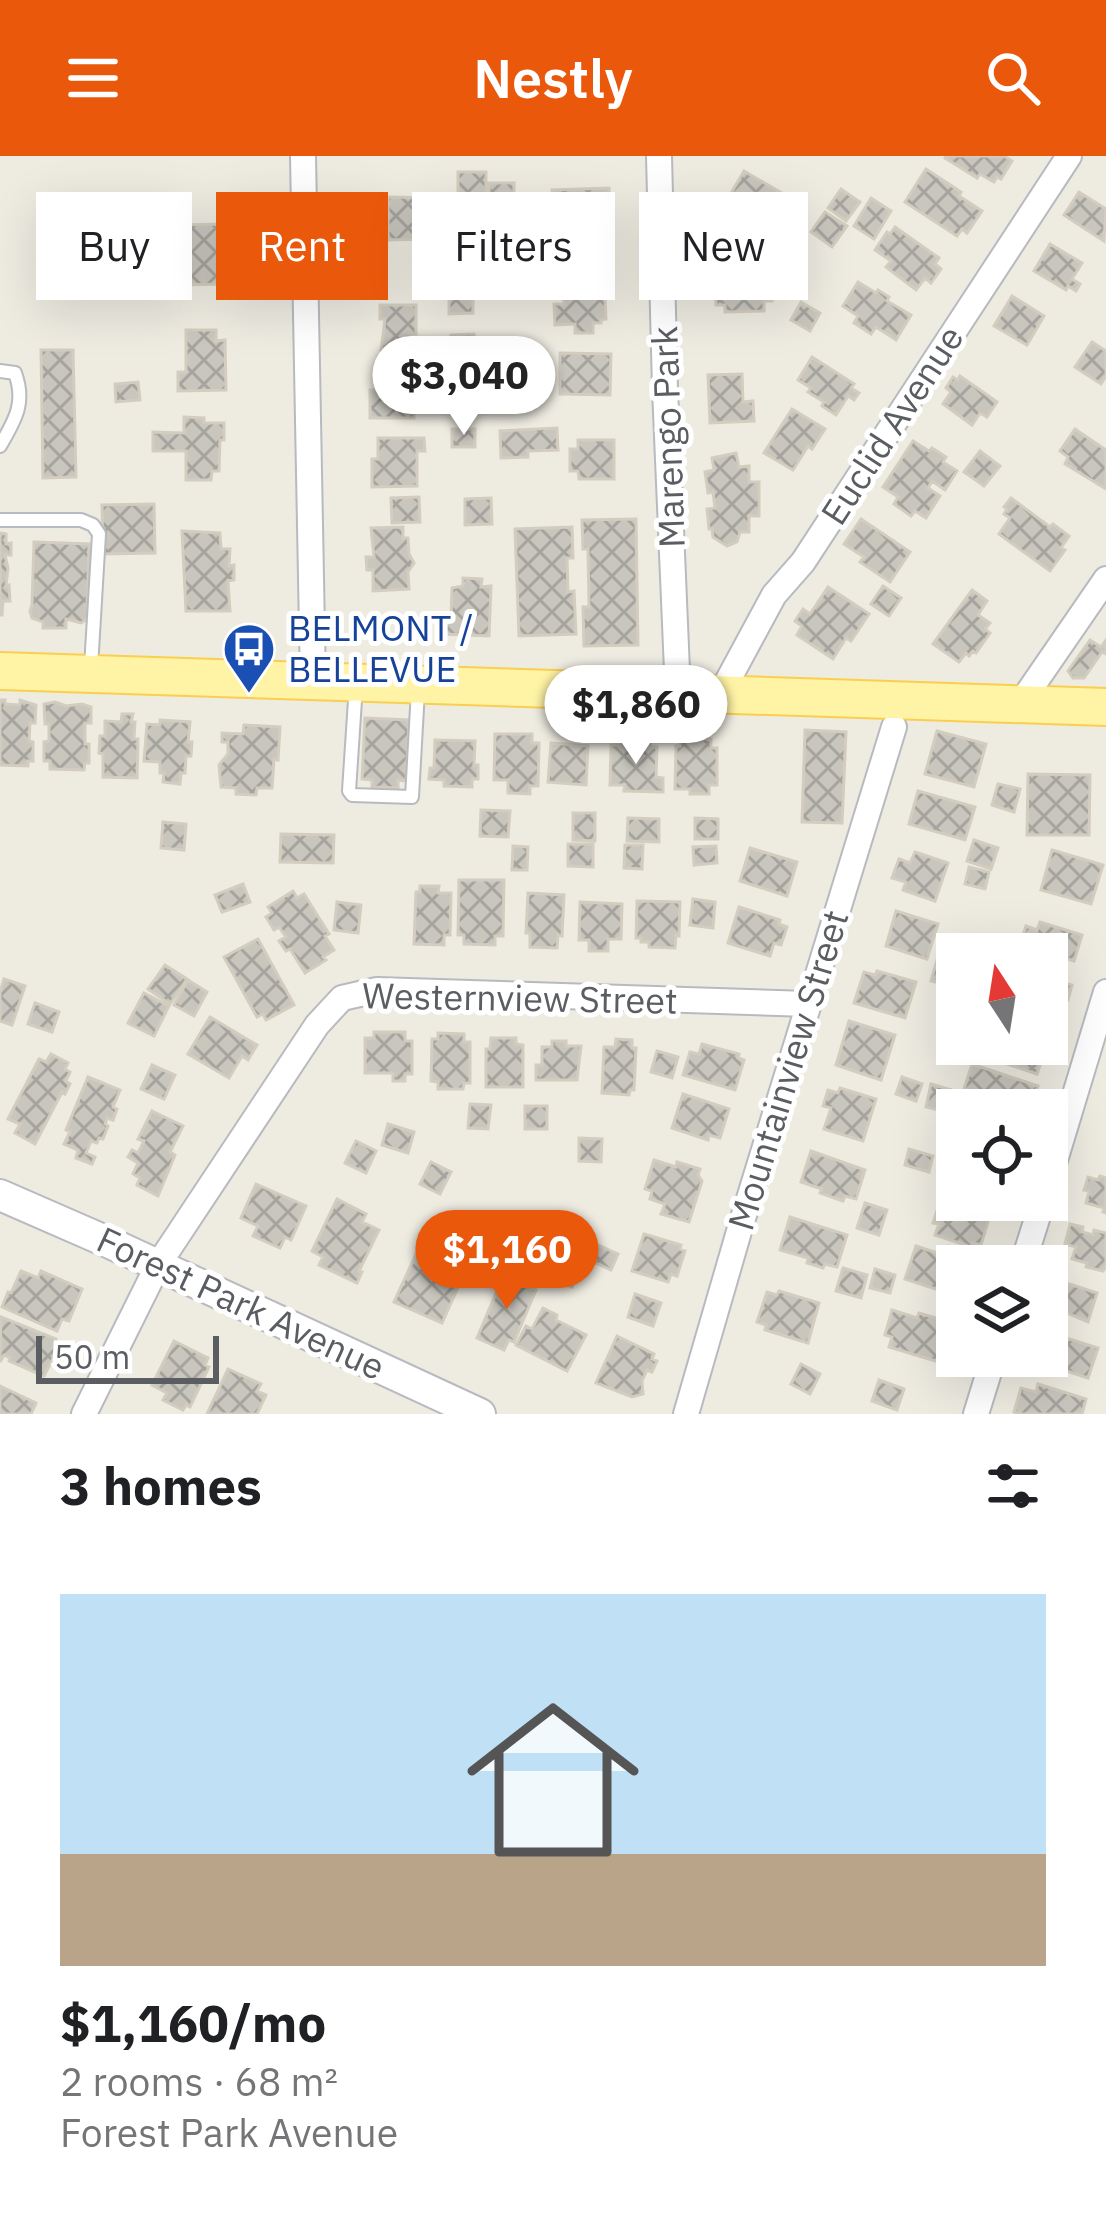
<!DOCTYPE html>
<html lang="en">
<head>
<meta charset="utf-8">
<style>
	:root { --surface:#fff; --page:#f6f6f6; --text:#202124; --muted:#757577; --accent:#ea580c }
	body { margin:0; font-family:"IBM Plex Sans",sans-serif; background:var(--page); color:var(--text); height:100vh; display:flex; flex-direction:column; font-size:45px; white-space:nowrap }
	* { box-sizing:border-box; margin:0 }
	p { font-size:39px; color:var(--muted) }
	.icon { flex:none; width:66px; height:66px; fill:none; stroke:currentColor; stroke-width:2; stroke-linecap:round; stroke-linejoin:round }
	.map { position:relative; height:1258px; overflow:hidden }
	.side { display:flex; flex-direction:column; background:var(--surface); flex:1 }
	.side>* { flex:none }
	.hud { position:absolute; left:36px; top:36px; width:1035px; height:108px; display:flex; gap:24px }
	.needle { width:78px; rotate:348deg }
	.tools { position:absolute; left:936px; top:777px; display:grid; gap:24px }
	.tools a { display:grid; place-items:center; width:132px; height:132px; border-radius:0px; background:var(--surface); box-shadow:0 12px 48px #0002; font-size:60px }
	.scale { position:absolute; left:36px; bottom:30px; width:183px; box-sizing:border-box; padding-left:12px; border:6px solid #5a5e63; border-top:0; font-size:33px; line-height:42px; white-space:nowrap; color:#5a5e63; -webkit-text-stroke:9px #fff; paint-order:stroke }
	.price { position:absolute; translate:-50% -102px; padding:0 27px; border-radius:42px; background:#fff; color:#222; font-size:39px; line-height:78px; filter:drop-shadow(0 3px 6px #0008) }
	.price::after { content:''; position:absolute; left:50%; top:72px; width:36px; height:27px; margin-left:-18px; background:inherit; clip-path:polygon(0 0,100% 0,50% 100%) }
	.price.current { background:var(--accent); color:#fff }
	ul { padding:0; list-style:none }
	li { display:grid; align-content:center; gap:24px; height:636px; padding:0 60px }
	li span { display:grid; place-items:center; height:372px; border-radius:0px; color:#555 }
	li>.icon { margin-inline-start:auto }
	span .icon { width:216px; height:216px; fill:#fffc; stroke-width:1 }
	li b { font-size:51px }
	h2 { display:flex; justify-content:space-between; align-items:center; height:144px; padding:0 60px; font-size:51px }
	.pill { padding:0 42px; border-radius:0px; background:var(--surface); box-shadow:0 12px 48px #0002; font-size:42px; line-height:108px }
	.pill.current { background:var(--accent); color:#fff }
	header { display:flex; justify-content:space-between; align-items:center; height:156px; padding:0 60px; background:var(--accent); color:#fff; font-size:54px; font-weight:600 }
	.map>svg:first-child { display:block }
</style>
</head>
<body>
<header><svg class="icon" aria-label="menu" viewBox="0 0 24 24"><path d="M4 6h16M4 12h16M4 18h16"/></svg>Nestly<svg class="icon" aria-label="search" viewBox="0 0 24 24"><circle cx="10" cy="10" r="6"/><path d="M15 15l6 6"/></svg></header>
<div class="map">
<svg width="1106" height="1258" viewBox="0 0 1106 1258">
	<defs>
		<pattern id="building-cross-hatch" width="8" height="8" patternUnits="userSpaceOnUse" patternTransform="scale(3)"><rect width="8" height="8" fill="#c9c6be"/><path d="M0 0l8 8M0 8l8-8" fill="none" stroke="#a6a49e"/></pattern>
	</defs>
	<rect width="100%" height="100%" fill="#eeebe1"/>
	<!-- building -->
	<path fill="url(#building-cross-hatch)" stroke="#d3cdbf" stroke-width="3" d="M946 0H1004L1012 5 1001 23 997 21 994 26 980 18 977 22 945 2Z
		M926 13 961 36 959 40 982 55 967 77 962 73 957 80 905 46Z
		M744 15 787 40 779 54 770 49 758 69 734 55 736 52 726 46Z
		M458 16H486V41H458Z
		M489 27H514V61H505V72H489Z
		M609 32 611 78 554 81 552 34Z
		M841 33 860 46 846 65 828 52Z
		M1079 36 1106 53 1104 85 1064 59Z
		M388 41 431 42V50H455V77H430V83L388 84Z
		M871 42 891 55 874 83 854 70Z
		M825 56 847 70 832 91 811 76Z
		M224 68V80H233V109H223L224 128 182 129 181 88 156 89V73H181V69Z
		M895 71 939 102 935 108 941 113 931 127 925 122 916 134 886 111 891 105 875 94 887 76 890 78Z
		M1050 88 1082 107 1072 123 1080 128 1076 135 1068 130 1066 134 1034 115Z
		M537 110V135H521V141L491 142V111Z
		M758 113V126L771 125 772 145H764V155L725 156V149H716L715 124H723V114Z
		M604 117 606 163 601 164V167H593V177H575V168L555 169 554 148H564L563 141 557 142V118Z
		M858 126 876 137 878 134 889 141 887 145 911 159 896 184 876 171 871 178 854 167 858 160 843 150Z
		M473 139V157L449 158V140Z
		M1012 140 1044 160 1027 189 994 170Z
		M801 146 820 157 810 175 791 164Z
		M380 149H416V178H410V195H381L385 163H380Z
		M186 174H216V185L225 184 226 234 178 235V216H186Z
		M474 178 475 198 452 199 451 179Z
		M1092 186 1106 195V220L1101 228 1075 211Z
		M501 191 524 192 523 216 500 215Z
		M41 194H73L76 321 43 322Z
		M560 197 611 198 610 239 560 238Z
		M812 201 854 228 851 232 859 237 854 244 848 240 836 259 822 250 824 246 808 236 811 232 798 224Z
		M476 205 477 231 451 232 450 207Z
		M377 215H422V228H414V262H370V234H377Z
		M742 218 743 246 753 245 754 265 710 267 708 219Z
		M960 220 997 246 987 261 980 257 972 269 943 248 951 236 946 232 953 221 958 224Z
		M138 226 140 244 116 246 115 228Z
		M792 253 825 273 812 293 808 290 793 314 764 297Z
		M184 261 204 262V267H224V284H220L219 315H212L211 324H186V295H153V276L184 277Z
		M557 272 558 294 528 295V301L501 302 500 275Z
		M452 273H475V291H452Z
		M1075 273 1106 294V333L1065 308 1068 301 1060 295Z
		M378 282H424L425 295H417V330L372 331V303H378Z
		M578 284H614V323H579L578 315H570V293H578Z
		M913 285 929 295 932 292 946 301 943 306 957 315 945 334 932 325 928 332 940 340 926 362 915 355 911 360 894 348 898 341 883 331Z
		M980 295 1000 310 984 330 964 316Z
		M736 297 739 311 749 310V326H759V360H749V376H740L737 386 727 390 713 381 712 373H709L707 353 715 352 713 336 708 337 705 316 714 314 712 302Z
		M419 341 420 366 392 367 391 342Z
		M491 342 492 368 465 369V343Z
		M1011 342 1050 371 1053 368 1069 380 1061 392 1065 394 1050 415 999 378 1010 362 1004 358 1007 353 1004 351Z
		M154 348 155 397 103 398 102 349Z
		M636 363 638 489 584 490 583 451H589L588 393H583L582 364Z
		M861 363 910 396 890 426 860 406 864 401 844 388Z
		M403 371V382H408L409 398 414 407 408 416 409 433 373 435V414H367L366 401H374L371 372Z
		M572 371 573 402H567L568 436 574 435 576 478 519 480 515 373Z
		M182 375 220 377 221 393H230L229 410 234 409V424L228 425 230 455H186Z
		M0 377 6 378V388L11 387V399H5L8 412 6 430 9 429 10 445H3L2 459H0Z
		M34 386 89 388 87 450 89 457 86 464 81 467 66 463V472H43V466L32 462 30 455 32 449Z
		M463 422 482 423 481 431 491 430 489 480 443 478 442 468 451 463 452 432 463 430Z
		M883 430 901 442 889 460 871 448Z
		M828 431 869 458 851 485 846 482 833 503 797 479 802 470 795 465 803 453 810 458Z
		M972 434 987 445 978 459 990 467 985 473 990 477 976 497 973 495 969 500 966 497 959 506 933 488Z
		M1090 484 1101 491 1106 484V498L1102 496 1084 522H1073L1068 515Z
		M0 544H5V548L20 549V544L36 549 35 567H30L29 585 33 586V605H28V610L0 609Z
		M55 546 66 550 82 548 91 551V567H85V588H89V607H85L84 614 50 613V605H44V586L49 585V568H45L44 548Z
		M122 558H133L131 566H135L134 583H138L137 622 103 621V598L99 597 100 580H105V565L121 566Z
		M365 562 409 564 406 625 398 624V632L372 631V624L362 623Z
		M160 564 190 566 188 586H192L191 600H186L185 617H181L180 628 163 626 164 617H160V606L144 605 147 568 160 569Z
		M244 569 280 571 278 604 274 603 272 632H257L256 639 236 638V632L221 631 219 609 228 598V586H222V577L243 578Z
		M805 574 846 576 842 667 802 666Z
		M937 575 986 588 974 631 925 618Z
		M495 578H532V587H539L538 630H530V638L508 637V624H494Z
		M635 582 650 583V591H657L656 621 663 622V636L624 635 625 629H610L611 589H635Z
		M680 583H711V592H717V629H709V638H690V633H675L676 590H680Z
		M435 584 475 585 474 609H478V623H472V631L444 630V624L429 623 430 612H434Z
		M551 587 588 590 586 629 548 626Z
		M1028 618 1090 619 1089 679H1027Z
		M998 628 1020 633 1014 656 992 649Z
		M918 635 975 651 965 684 909 668Z
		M481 654 510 655 508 681 480 680Z
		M573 657H595V685L573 684Z
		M628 662 659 663V686L627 685Z
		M695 662 718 663V683H695Z
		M163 666 186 668 184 694 161 692Z
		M281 678 334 679 333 707 280 706Z
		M974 684 998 692 991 713 967 705Z
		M568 688H593V711L568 710Z
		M625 689H643L642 713 624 712Z
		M513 690 528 691 527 714H512Z
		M716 690 717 707 694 709 693 691Z
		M750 692 797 706 787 740 740 725Z
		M1052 694 1103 709 1091 748 1041 734Z
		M915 696 948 707 935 745 903 734 906 726 892 722 899 703 910 707Z
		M969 711 989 716 985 733 965 728Z
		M459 724H504L503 780H495V789L464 788V779H458Z
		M243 728 250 746 222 756 215 739Z
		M420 730H439L438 737H451L450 779H444V789L414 788 416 736H420Z
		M293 735 297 742 304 738 329 778 325 780 334 794 323 801 326 804 305 817 290 793 286 795 279 785 286 781 279 771 274 774 266 761 272 757 268 751Z
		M528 737 564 739 562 780 558 779 557 792 530 791V777H526Z
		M693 743 715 746 713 772 690 769Z
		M637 745 680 746 679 780 676 779 675 792 649 791V786H641V782H636Z
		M337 746 361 749 358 777 334 774Z
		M580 746 622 748 621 783H608V795H589V784H579Z
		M739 751 780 764 779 768 787 771 781 789 774 787 770 800 728 787Z
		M896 755 938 768 927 803 886 790Z
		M1040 766 1082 779 1074 805 1020 788 1026 770 1037 774Z
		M258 783 294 849 266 864 263 858 257 861 224 801Z
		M937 804 957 810 955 831 931 825Z
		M165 809 187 823 170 848 148 833Z
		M877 815 916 826 905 862 854 847 864 816 875 819Z
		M1047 817 1052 819 1051 823 1072 829 1068 844 1063 842 1059 855 1047 852Z
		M4 823 25 830 12 869 0 865V836Z
		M188 824 207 836 194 860 174 849Z
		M144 837 169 850 154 880 128 867Z
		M35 847 59 856 52 876 28 868Z
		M210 861 257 889 248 904 242 900 229 922 188 898Z
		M849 865 895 879 881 924 836 909Z
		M374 876H405V885H412V918H405V925H393V917H365V882H374Z
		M438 877 464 878V886H470V927H464L463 933H438V926L431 925 432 883H438Z
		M491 882H516V888L523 889V931H486V893H490Z
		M616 883 632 884V892H636L634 934H630L629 939 602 937 604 891H615Z
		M552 885H566V890H581L577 924H536V909H542V891H552Z
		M702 888 739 898 738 902 744 904 735 934 683 919 690 896 699 898Z
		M981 888H1035L1046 892 1037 918 977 898Z
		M657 895 678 901 672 922 651 916Z
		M51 898 68 907 65 913 70 916 66 925 70 928 65 938 62 936 35 988 15 977 20 968 8 963 39 903 46 906Z
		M972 908 1038 930 1030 954H995L989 952 991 947 977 942 978 938 964 933Z
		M152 909 175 919 164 943 141 933Z
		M88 921 120 934 113 951 117 953 113 964 107 962 105 968 108 970 103 983 99 982 97 987 91 985 86 997 95 1001 92 1008 76 1002 78 994 64 988 70 976 66 974Z
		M902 921 922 928 916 945 896 938Z
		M931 928 952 934 947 956 926 951Z
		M840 932 876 943 863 985 824 973 831 952 823 950 828 934 838 937Z
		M683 938 729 953 720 982 709 979 708 984 672 972Z
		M470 948 491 949 488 973 468 972Z
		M525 950H547V973H525Z
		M152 955 183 970 170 996 175 999 158 1040 137 1029 140 1022 133 1018 138 1007 128 1001 132 994 138 997 144 985 138 983Z
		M954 962 957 963V998L946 995 948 991 938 988 945 966 952 968Z
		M388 968 414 976 408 997 382 989Z
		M579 982 602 983 601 1006 579 1005Z
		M356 985 376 995 366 1017 345 1007Z
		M909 993 933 1000 929 1016 905 1009Z
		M811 995 865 1014 856 1043 845 1040 843 1045 820 1037 822 1033 801 1026Z
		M654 1004 676 1011 677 1006 700 1013 698 1019 702 1025 689 1066 661 1058 665 1048 650 1043 652 1035 645 1033Z
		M431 1006 451 1016 440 1038 420 1028Z
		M1100 1020 1106 1022V1057L1103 1056 1104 1052 1086 1047 1089 1035 1084 1034 1088 1021 1098 1024Z
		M256 1028 306 1050 291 1084 285 1081 280 1092 253 1080 258 1070 241 1062Z
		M947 1035 957 1038V1044H975L993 1049 981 1089 973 1087 971 1091 935 1079 939 1068 933 1067 940 1045 944 1046Z
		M337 1043 366 1058 362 1066 379 1074 359 1115 362 1116 357 1127 319 1109 323 1101 312 1095Z
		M865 1047 887 1054 879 1079 857 1072Z
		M790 1061 847 1079 837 1111 825 1108 823 1112 807 1107 808 1102 780 1094Z
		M1070 1068 1083 1071 1082 1076 1093 1079 1094 1074 1106 1077V1110L1103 1115 1086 1111 1087 1107 1072 1103 1076 1091 1065 1088Z
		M536 1073 557 1082 548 1105 527 1096Z
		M644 1078 681 1089 680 1093 685 1095 677 1120 671 1118 668 1126 632 1115Z
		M594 1087 618 1098 611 1114 587 1103Z
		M916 1090 977 1110H957V1140L905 1123Z
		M417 1096 461 1115 455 1128 459 1129 442 1167 394 1146Z
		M559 1097 582 1106 572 1131 548 1121Z
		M843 1112 867 1119 861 1142 836 1135Z
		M875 1113 895 1119 890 1137 870 1132Z
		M21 1115 38 1122 41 1115 82 1133 69 1165 62 1163 57 1175 2 1151 8 1136 11 1137Z
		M505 1116 519 1121 517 1126 536 1134 514 1186 509 1184 504 1194 477 1182Z
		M1063 1126 1097 1137 1088 1166 1055 1152Z
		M779 1135 819 1147 808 1187 765 1174 766 1169 757 1166 767 1136 777 1139Z
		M635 1138 661 1147 653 1170 628 1161Z
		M543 1152 557 1159 556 1164 586 1179 567 1215 516 1189 526 1170 532 1173Z
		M892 1154 917 1162 919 1157 940 1163 939 1168 957 1173V1192L954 1191 949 1209 889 1191 892 1181 885 1179Z
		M1 1161 56 1183 54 1187 60 1189 44 1220 9 1205 10 1202 4 1199 0 1206Z
		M1047 1176 1098 1192 1088 1222 1030 1203 1031 1200H1047Z
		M617 1180 654 1198 652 1203 657 1205 652 1216 647 1214 642 1225 643 1238 632 1241 596 1227Z
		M174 1185 208 1202 205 1209 209 1211 190 1251 186 1249 183 1254 163 1244 167 1237 152 1229Z
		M801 1208 820 1218 810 1238 791 1228Z
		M228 1213 261 1228 257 1235 266 1239 257 1258H207Z
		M879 1224 904 1233 897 1254 872 1245Z
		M1038 1228 1086 1243 1082 1258H1022L1014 1256 1021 1232 1036 1236Z
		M0 1230 36 1247 31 1258H0Z"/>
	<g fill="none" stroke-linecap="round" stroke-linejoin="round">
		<!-- service casing -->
		<g stroke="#b7babf" stroke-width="16">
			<path id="service" d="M0 215 15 217C26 247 15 264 0 290
				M0 364H81L93 369 99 378 91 511
				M356 529 349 635 352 639 412 641 418 534"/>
		</g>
		<!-- minor casing -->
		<g stroke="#b7babf" stroke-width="28">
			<path id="minor" d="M303 0 313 527
				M659 0 665 233 678 538
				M720 539 774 439 803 406 1069 0
				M1020 548 1106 423
				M1047 1031 1106 836
				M1022 1110 1043 1044
				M84 1258 158 1109 317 869 342 842 377 834 808 848
				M686 1258 740 1072 894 571
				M976 1258 994 1200"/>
		</g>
		<!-- tertiary casing -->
		<g stroke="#b7babf" stroke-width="34">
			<path id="tertiary" d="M0 1039 110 1087 480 1258"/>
		</g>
		<!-- primary casing -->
		<g stroke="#facf4f" stroke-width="40">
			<path id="primary" d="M0 515 1106 551"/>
		</g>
		<!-- service -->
		<use href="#service" stroke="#fff" stroke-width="12"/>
		<!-- minor -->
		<use href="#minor" stroke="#fff" stroke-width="24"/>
		<!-- tertiary -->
		<use href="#tertiary" stroke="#fff" stroke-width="30"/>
		<!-- primary -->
		<use href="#primary" stroke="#fff3a5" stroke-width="36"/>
	</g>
	<!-- icons -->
	<defs>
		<g id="bus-pin" transform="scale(2.7)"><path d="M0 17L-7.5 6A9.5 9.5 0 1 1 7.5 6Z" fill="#1a4fb4" stroke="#fff"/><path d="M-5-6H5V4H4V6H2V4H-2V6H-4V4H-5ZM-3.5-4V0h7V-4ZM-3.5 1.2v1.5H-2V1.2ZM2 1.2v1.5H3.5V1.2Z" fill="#fff"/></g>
	</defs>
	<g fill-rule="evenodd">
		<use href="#bus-pin" x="249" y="493"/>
	</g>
	<g text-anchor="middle" stroke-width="10" stroke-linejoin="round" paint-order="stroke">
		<!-- street labels -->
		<g font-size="36" fill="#5a5e63" stroke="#fff">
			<text transform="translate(892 269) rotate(-57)" y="13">Euclid Avenue</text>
			<text transform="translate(668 281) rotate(-92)" y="13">Marengo Park</text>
			<text transform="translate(520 842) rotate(1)" y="13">Westernview Street</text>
			<text transform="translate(788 914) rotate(-73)" y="13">Mountainview Street</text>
			<text transform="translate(241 1147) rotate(25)" y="13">Forest Park Avenue</text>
		</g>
		<!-- transit labels -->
		<g font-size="36" fill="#164399" stroke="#fff" text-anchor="start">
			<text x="288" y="485">BELMONT /<tspan x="288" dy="41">BELLEVUE</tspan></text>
		</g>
	</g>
</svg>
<div class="tools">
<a><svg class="needle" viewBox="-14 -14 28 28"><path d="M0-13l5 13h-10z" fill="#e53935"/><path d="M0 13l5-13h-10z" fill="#757577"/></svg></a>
<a><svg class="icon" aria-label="locate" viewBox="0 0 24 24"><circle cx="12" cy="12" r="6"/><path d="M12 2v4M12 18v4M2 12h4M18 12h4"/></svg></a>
<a><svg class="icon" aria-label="layers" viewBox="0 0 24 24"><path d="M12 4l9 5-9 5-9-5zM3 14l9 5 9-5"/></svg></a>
</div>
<div class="scale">50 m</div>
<b class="price" style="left:464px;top:282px">$3,040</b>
<b class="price" style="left:636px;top:611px">$1,860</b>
<b class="price current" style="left:507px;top:1156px">$1,160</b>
<div class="hud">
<a class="pill">Buy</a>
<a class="pill current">Rent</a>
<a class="pill">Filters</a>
<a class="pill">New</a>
</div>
</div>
<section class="side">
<h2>3 homes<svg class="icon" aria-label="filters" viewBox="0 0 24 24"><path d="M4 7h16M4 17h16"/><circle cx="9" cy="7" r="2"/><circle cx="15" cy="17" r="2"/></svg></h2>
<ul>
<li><span style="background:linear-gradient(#bfe0f5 70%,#b9a48a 0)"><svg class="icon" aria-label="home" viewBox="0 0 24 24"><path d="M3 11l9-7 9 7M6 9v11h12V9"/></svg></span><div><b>$1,160/mo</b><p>2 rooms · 68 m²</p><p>Forest Park Avenue</p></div></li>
</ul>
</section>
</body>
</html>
